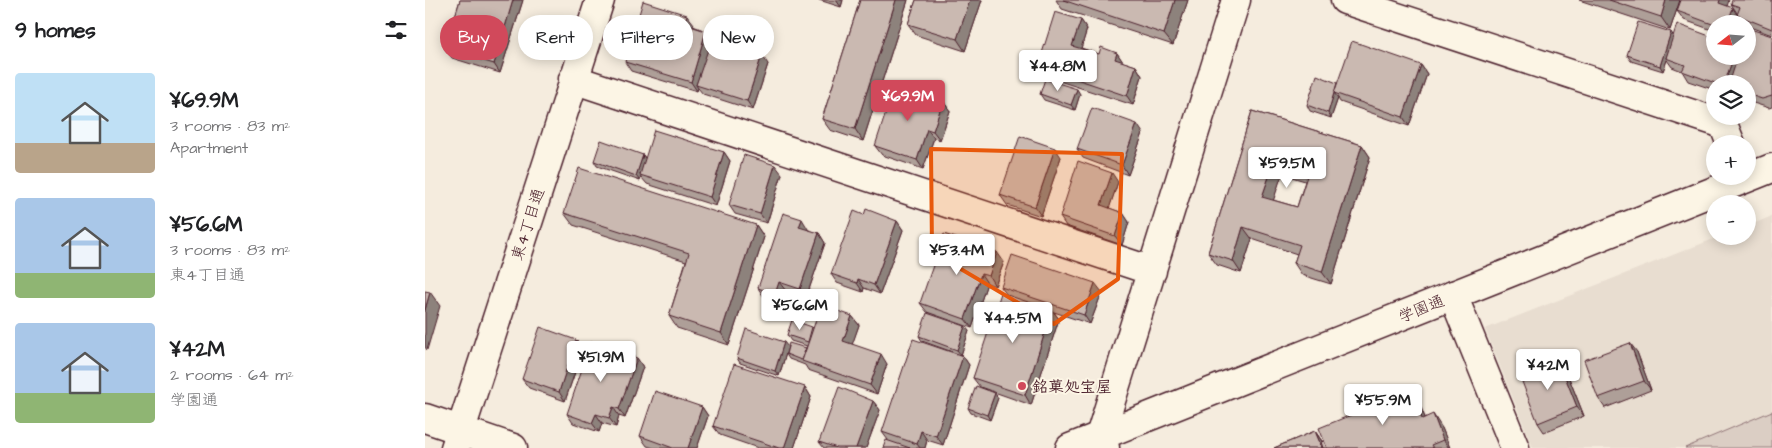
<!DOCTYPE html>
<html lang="en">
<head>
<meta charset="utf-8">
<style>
	:root { --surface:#fff; --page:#f6f6f6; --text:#202124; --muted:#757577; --accent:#d1495b }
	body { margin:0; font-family:"Architects Daughter","Klee One",sans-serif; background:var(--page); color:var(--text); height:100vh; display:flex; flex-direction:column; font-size:19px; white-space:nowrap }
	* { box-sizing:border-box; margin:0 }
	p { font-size:16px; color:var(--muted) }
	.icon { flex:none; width:28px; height:28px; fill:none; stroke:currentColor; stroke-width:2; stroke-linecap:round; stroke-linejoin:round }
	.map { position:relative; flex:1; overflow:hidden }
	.panel { display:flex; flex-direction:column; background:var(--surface); width:425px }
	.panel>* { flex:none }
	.top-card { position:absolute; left:15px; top:15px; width:475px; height:45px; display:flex; gap:10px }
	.needle { width:32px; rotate:253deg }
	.controls { position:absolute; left:1281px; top:15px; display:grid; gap:10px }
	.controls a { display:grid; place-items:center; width:50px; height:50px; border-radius:50%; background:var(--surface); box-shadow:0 2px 12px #0003; font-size:25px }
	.price { position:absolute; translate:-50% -42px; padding:0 11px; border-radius:5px; background:#fff; color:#222; font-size:16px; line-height:32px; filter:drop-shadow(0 1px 2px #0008) }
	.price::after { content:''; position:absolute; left:50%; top:30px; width:15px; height:11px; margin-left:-8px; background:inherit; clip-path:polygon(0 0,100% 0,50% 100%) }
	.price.current { background:var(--accent); color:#fff }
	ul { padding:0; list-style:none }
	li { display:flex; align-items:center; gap:15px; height:125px; padding:0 15px }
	li span { display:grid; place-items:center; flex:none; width:140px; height:100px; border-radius:5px; color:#555 }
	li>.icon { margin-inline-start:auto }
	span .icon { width:60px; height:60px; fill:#fffc; stroke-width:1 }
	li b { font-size:21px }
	h2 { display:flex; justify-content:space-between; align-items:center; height:60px; padding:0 15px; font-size:21px }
	.pill { padding:0 18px; border-radius:22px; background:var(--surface); box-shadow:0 2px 12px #0003; font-size:18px; line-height:45px }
	.pill.current { background:var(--accent); color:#fff }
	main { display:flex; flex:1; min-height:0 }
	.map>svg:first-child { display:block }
</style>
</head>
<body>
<main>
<section class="panel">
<h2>9 homes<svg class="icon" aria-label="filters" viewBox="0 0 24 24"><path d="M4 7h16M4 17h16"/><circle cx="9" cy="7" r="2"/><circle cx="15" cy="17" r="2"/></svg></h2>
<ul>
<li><span style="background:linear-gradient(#bfe0f5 70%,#b9a48a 0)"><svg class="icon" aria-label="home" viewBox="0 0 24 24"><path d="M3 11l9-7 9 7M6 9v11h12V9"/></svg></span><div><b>¥69.9M</b><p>3 rooms · 83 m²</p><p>Apartment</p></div></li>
<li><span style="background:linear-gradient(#a9c7e8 75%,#8fb573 0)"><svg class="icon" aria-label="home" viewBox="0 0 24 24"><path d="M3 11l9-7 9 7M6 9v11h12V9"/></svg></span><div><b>¥56.6M</b><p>3 rooms · 83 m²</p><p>東4丁目通</p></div></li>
<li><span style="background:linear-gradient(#a9c7e8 70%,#8fb573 0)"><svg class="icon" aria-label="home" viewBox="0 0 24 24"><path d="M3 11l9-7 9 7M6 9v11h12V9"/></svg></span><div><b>¥42M</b><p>2 rooms · 64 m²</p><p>学園通</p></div></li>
</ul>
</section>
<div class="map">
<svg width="1347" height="448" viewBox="0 0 1347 448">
	<rect width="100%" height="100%" fill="#f5ecde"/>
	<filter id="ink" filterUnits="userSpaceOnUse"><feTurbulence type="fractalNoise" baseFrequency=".02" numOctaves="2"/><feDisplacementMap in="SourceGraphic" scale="10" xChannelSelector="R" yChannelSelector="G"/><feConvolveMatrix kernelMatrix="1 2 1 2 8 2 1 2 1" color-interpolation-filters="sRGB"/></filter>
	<g filter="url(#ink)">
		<!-- built -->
		<path fill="#e8ddd0" d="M1347 216V448H1108L1060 329 1296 236H1322L1323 226Z"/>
		<!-- green -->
		<path fill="#dbcec4" stroke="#927678" d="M1347 411V448H1260Z"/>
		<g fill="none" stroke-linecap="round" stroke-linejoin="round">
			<!-- street casing -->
			<g stroke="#4a1f2b" stroke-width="31">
				<path id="street" d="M920 0 1298 124 1306 144
					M148 79 727 271
					M1028 295 1090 448
					M0 418 88 448
					M680 448 675 436 811 0"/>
			</g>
			<!-- secondary casing -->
			<g stroke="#4a1f2b" stroke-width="31">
				<path id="secondary" d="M30 448 175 0
					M645 448 1347 168"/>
			</g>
			<!-- street -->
			<use href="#street" stroke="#fcf5e5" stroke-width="28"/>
			<!-- secondary -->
			<use href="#secondary" stroke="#fcf5e5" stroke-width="28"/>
		</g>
		<!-- wall -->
		<path fill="#ae9f98" stroke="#4a1f2b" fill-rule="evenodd" d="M35 0H98L75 73 27 58 20 49Z
			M394 0H418L416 7Z
			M435 0H483L438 141 405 130 397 119Z
			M491 0H557L540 51 491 35 483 24Z
			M631 0H763L748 45 637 9Z
			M1154 0H1255L1245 30Z
			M1347 0V35L1322 26V24H1318L1314 18 1290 24V31L1259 20 1252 11 1302 6 1312 14V13L1306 4Z
			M656 20 662 29 656 48 674 54 692 53 698 62 711 66 717 76 708 105 619 76 613 66Z
			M269 24 268 26 281 31 287 38 343 64 328 110 278 94 273 88 272 91 206 71 200 62Z
			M1248 36 1322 56 1347 36V107L1344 108 1322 101V84H1290V90L1263 81 1257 71 1247 67 1242 60 1238 71 1206 61 1202 55Z
			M996 65 1002 74 984 126 915 102 913 98 906 118 885 111 882 105 912 83Z
			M615 94H655L650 110 619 100Z
			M518 101 525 111 515 140 509 138 498 169 457 155 450 146Z
			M827 111 937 145 945 157 906 284 877 275 869 263 872 254 827 239 816 273 792 265 783 253ZM857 174 880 181 872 207 848 200Z
			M718 133 703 175 658 158 652 149Z
			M299 152 305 161 291 206 222 184 216 177 215 181 172 166 169 161 218 155 220 158Z
			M636 157 616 216 582 205 575 195Z
			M357 174 342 223 310 214 304 205Z
			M693 182 684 208 698 213 704 222 697 245 641 226 635 217Z
			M139 213 331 225 339 237 304 345 252 328 244 316 261 261 148 225Z
			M439 215 472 221 478 230 455 294 439 288 438 292 412 283 406 274Z
			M383 229V230L394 233 400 243 381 298 361 291 357 303 339 297 333 288Z
			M579 262 570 286 562 283 547 328 502 312 495 303Z
			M576 287 677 292 665 324 629 312 634 319 606 405 555 387 548 378 582 295Z
			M427 316 434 325 427 344 462 364 452 394 383 370 380 365 364 359 361 354 362 350 354 376 315 363 312 358 363 347 381 348 382 346 366 341 362 335Z
			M544 331 536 355 497 341 494 336Z
			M151 340 158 349 140 401 104 388 97 379Z
			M1212 352 1226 390 1180 408 1173 398Z
			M538 356 544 365 518 445 502 440 500 448H458L463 440 457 432Z
			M212 358 218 367 200 418 194 416 191 427 177 423 174 432 148 423 142 414Z
			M1133 359 1140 368 1159 416 1119 432 1113 423Z
			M380 387 386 397 369 448H333L295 435 288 426Z
			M573 398 565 420 546 413 543 408Z
			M448 401 455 410 441 448H399L394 442Z
			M994 403 1000 418 1017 428 1025 448H849L890 431 897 441H899L926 415 946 406Z
			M277 407 283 416 272 448H229L222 446 215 436Z"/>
		<!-- shaded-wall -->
		<path fill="#8d827c" stroke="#4a1f2b" d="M88 0H98L75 73 69 64Z
			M411 0H418L416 7Z
			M471 0H483L438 141 430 129Z
			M545 0H557L540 51 532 39Z
			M750 0H763L748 45 739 34Z
			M1241 0H1255L1245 30 1236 17Z
			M1295 0H1304L1300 13 1294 3Z
			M1308 8 1314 18 1312 24H1302Z
			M262 15 269 24 266 33 259 24Z
			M656 20 662 29 654 55 647 46Z
			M281 31 288 40 271 85 273 88 272 91 266 82Z
			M1246 32 1249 37 1241 58 1242 60 1238 71 1235 66Z
			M692 53 698 62 696 69 690 59Z
			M337 55 343 64 328 110 322 101Z
			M1309 56H1318L1309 84H1299Z
			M996 65 1002 74 984 126 978 117Z
			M711 66 717 76 708 105 702 96Z
			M652 89 655 94 650 110 646 105Z
			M909 93 913 98 906 118 903 113Z
			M518 101 525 111 515 140 508 131Z
			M712 124 718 133 703 175 697 165Z
			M502 129 509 138 498 169 492 160Z
			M937 145 945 157 906 284 897 272Z
			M630 148 636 157 616 216 610 207Z
			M299 152 305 161 291 206 285 197Z
			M218 155 222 161 215 175 216 177 215 181 211 176Z
			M849 162 857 174 846 208 837 197Z
			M350 165 357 174 342 223 335 214Z
			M687 173 693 182 682 215 676 205Z
			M698 213 704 222 697 245 690 236Z
			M377 219 383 229 380 236 374 227Z
			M472 221 478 230 455 294 449 285Z
			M331 225 339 237 304 345 296 333Z
			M818 227 827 239 816 273 808 261Z
			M394 233 400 243 381 298 375 289Z
			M572 252 579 262 570 286 564 276Z
			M556 274 562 283 547 328 540 319Z
			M433 279 439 288 438 292 432 283Z
			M354 282 361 291 357 303 350 294Z
			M670 283 677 292 665 324 659 315Z
			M5 292 15 306 2 350 0 347V310Z
			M627 310 634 319 606 405 600 395Z
			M427 316 434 325 425 351 418 341Z
			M540 326 544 331 536 355 532 350Z
			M151 340 158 349 140 401 134 392Z
			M359 342 363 347 354 376 350 371Z
			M1205 343 1212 352 1226 390 1219 381Z
			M456 354 462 364 452 394 445 385Z
			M538 356 544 365 518 445 511 436Z
			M212 358 218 367 200 418 194 409Z
			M1133 359 1140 368 1159 416 1152 407Z
			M380 387 386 397 369 448H359Z
			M985 390 994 403 1006 432 997 419Z
			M570 393 573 398 565 420 562 415Z
			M938 394 947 407H943Z
			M448 401 455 410 441 448H431Z
			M188 407 194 416 191 427 184 418Z
			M277 407 283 416 272 448H263Z
			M171 414 177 423 174 432 167 423Z
			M1008 414 1017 428 1025 448H1024L1018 440Z
			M496 431 502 440 500 448H495L492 444Z
			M890 431 898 443 900 448H897Z"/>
		<!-- building -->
		<path fill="#cab9b1" stroke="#4a1f2b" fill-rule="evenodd" d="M35 0H88L69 64 20 49Z
			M435 0H471L430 129 397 119Z
			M491 0H545L532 39 483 24Z
			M638 0H750L739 34Z
			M1184 0H1241L1236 17Z
			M1256 0H1295L1294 3 1308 8 1302 24H1290V25L1252 11Z
			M1307 0H1347V29L1312 15 1315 7 1306 4Z
			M218 1 262 15 259 24 281 31 266 82 200 62Z
			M630 12 656 20 647 46 674 54 676 47 692 53 690 59 711 66 702 96 613 66Z
			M1213 22 1246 32 1235 66 1202 55Z
			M1252 24 1290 38V56H1309L1299 84H1293L1257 71 1260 65 1241 58Z
			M1322 28 1347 36V96L1337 99 1322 94V84H1304L1313 56H1322Z
			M287 38 337 55 322 101 271 85Z
			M927 41 996 65 978 117 909 93Z
			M892 75 912 83 903 113 882 105Z
			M620 79 652 89 646 105 615 94Z
			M470 85 518 101 508 131 502 129 492 160 450 146Z
			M667 108 712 124 697 165 652 149Z
			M827 111 937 145 897 272 869 263 875 245 818 227 808 261 783 253ZM849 162 883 173 872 207 837 197Z
			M229 130 299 152 285 197 215 175Z
			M595 136 630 148 610 207 575 195Z
			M176 140 218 155 211 176 169 161Z
			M319 155 350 165 335 214 304 205Z
			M653 161 687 173 676 205 698 213 690 236 635 217Z
			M154 168 331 225 296 333 244 316 264 253 139 213Z
			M441 209 472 221 449 285 433 279 432 283 406 274 429 211 439 215Z
			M358 213 377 219 374 227 394 233 375 289 354 282 350 294 333 288Z
			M519 234 572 252 564 276 556 274 540 319 495 303Z
			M587 255 670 283 659 315 576 287Z
			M0 291 5 292 0 310Z
			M576 293 627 310 600 395 548 378Z
			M396 305 427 316 418 341 456 354 445 385 377 361Z
			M502 313 540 326 532 350 494 336Z
			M367 320 387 327 383 342 362 335Z
			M115 327 151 340 134 392 97 379Z
			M321 329 359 342 350 371 312 358Z
			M488 339 538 356 511 436 496 431 492 444 457 432Z
			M166 342 212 358 194 409 188 407 184 418 171 414 167 423 142 414Z
			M364 343 381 348 376 360 361 354Z
			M1205 343 1219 381 1173 398 1159 360Z
			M1133 359 1152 407 1113 423 1094 374Z
			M309 364 380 387 359 448H354L288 426Z
			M551 386 570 393 562 415 543 408Z
			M414 387 448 401 431 448H412L394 442Z
			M985 390 997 419 1008 414 1018 440 1006 445 1008 448H902L894 428 926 415 921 401 938 394 943 407Z
			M230 391 277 407 263 448H248L215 436Z
			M890 431 897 448H849Z
			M461 440 485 448H458Z
			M899 441 902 448H898L896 442Z"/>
	</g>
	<!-- marked area -->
	<path fill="#e8590c" fill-opacity="0.2" stroke="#e8590c" stroke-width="4" stroke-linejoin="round" d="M506 149 697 154 693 279 629 324 507 252Z"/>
	<!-- markers -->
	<circle fill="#d1495b" stroke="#fcf5e5" stroke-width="2" cx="597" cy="386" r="5"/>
	<g text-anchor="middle" stroke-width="4" stroke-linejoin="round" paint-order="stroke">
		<!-- street labels -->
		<g font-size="16" fill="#4a1f2b" stroke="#fcf5e5">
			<text transform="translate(102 224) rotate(-72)" y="6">東4丁目通</text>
			<text transform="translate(996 308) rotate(-22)" y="6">学園通</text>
		</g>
		<!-- poi labels -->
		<g font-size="16" font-weight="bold" fill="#4a1f2b" stroke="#fcf5e5" text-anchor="start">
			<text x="607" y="392">銘菓処宝屋</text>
		</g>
	</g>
</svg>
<div class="controls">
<a><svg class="needle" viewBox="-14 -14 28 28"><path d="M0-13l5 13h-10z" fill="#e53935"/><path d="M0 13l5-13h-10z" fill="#757577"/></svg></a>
<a><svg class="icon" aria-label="layers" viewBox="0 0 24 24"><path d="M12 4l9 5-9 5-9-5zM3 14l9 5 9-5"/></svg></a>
<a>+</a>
<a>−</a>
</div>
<b class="price" style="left:633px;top:92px">¥44.8M</b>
<b class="price current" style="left:483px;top:122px">¥69.9M</b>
<b class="price" style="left:862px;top:189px">¥59.5M</b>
<b class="price" style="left:532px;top:276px">¥53.4M</b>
<b class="price" style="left:375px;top:331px">¥56.6M</b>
<b class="price" style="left:588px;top:344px">¥44.5M</b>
<b class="price" style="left:176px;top:383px">¥51.9M</b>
<b class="price" style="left:1123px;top:391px">¥42M</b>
<b class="price" style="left:958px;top:426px">¥55.9M</b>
<div class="top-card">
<a class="pill current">Buy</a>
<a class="pill">Rent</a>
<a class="pill">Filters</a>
<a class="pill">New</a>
</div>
</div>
</main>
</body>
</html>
